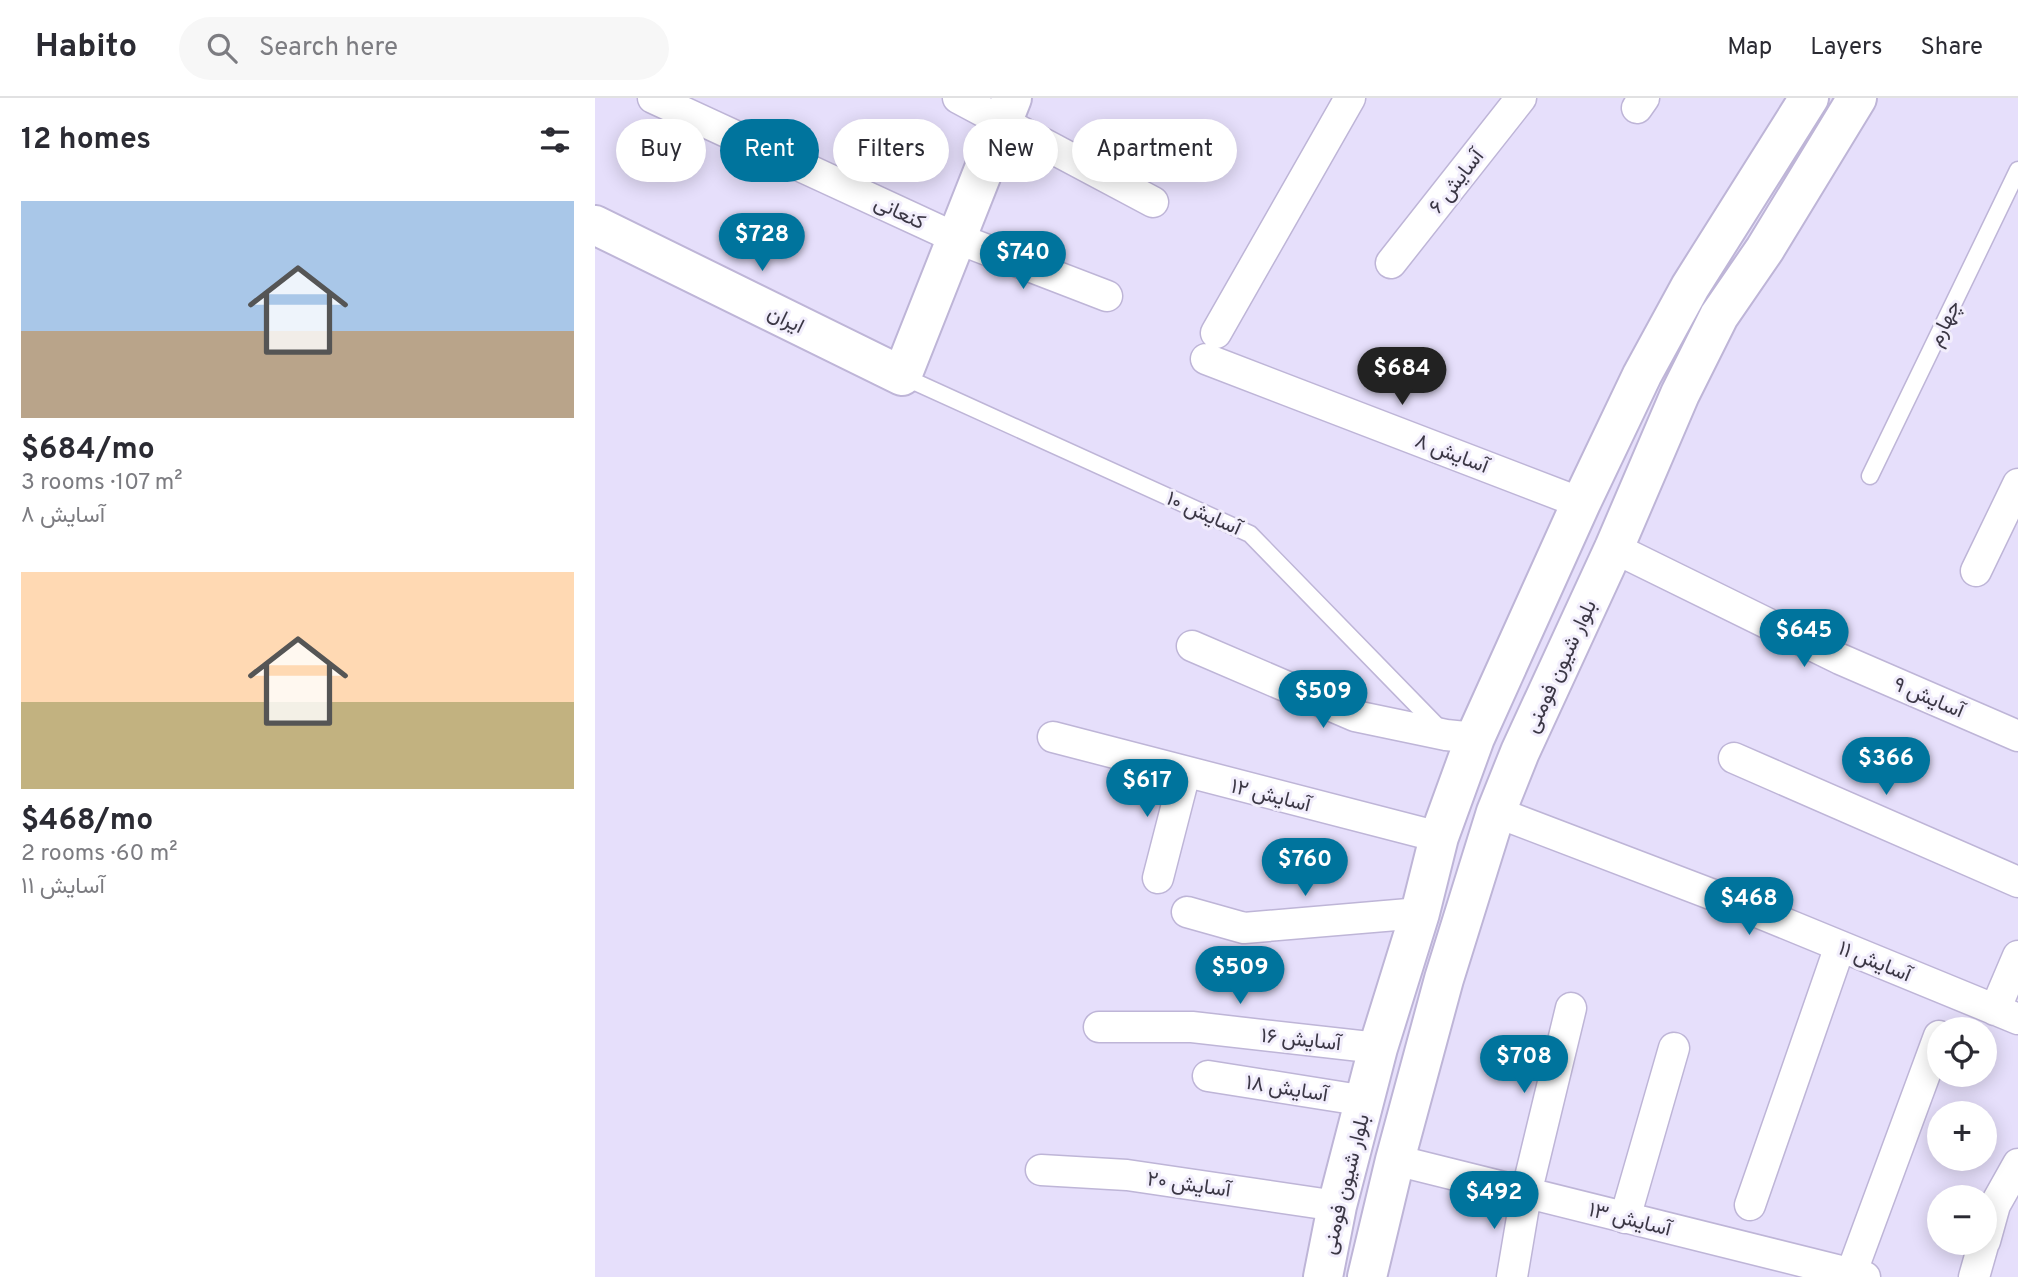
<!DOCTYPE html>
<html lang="en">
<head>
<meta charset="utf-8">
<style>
	:root { --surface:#fff; --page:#f7f7f7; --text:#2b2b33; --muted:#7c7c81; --line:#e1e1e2; --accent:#00749d }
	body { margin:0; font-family:Overpass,Vazirmatn,sans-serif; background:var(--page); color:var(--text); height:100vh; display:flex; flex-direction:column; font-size:26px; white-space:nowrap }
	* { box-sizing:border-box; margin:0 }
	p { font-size:23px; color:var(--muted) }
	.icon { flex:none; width:38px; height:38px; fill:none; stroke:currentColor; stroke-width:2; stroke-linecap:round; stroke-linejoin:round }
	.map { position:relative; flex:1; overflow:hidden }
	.drawer { display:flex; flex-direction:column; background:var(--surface); width:595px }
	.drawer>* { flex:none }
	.banner { position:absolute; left:21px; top:21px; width:665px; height:63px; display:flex; gap:14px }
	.tools { position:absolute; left:1332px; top:919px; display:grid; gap:14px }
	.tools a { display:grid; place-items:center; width:70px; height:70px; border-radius:50%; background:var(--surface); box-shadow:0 4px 18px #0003; font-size:35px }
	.price { position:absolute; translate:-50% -60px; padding:0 16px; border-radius:24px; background:var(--accent); color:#fff; font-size:23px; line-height:46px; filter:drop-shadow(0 2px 4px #0008) }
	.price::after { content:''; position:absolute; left:50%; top:42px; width:21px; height:16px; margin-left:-10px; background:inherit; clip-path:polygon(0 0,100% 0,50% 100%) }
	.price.selected { background:#222; color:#fff }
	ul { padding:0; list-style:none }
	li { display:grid; align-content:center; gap:14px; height:371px; padding:0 21px }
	li span { display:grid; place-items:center; height:217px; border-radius:0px; color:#555 }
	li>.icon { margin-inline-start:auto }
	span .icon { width:126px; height:126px; fill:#fffc; stroke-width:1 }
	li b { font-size:30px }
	h2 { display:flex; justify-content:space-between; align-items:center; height:84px; padding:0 21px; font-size:30px }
	.chip { padding:0 24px; border-radius:32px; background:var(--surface); box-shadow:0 4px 18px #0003; font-size:24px; line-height:63px }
	.chip.selected { background:var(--accent); color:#fff }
	header { display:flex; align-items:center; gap:42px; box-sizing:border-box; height:98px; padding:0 35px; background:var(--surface); border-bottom:2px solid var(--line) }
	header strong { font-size:33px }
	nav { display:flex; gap:38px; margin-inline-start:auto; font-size:24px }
	.search { width:490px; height:63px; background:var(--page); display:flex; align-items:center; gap:18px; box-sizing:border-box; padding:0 24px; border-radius:38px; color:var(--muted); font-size:26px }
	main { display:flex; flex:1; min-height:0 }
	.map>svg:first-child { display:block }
</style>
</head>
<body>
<header>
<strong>Habito</strong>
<div class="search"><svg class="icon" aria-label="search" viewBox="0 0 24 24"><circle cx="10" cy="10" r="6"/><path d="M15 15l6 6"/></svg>Search here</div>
<nav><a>Map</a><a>Layers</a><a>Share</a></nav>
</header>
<main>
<section class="drawer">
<h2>12 homes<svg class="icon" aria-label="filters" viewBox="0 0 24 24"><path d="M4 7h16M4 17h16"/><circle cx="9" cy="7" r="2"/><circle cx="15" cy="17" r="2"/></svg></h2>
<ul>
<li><span style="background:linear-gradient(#a9c7e8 60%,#b9a48a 0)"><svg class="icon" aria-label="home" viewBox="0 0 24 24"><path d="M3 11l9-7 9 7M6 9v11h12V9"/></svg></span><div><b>$684/mo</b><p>3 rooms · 107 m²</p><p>آسایش ۸</p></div></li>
<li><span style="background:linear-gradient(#ffd9b3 60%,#c2b280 0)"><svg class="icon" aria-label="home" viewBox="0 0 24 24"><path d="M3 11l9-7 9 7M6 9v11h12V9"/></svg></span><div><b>$468/mo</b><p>2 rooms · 60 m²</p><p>آسایش ۱۱</p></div></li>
</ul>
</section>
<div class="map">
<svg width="1423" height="1179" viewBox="0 0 1423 1179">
	<rect width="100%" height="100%" fill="#e6dffb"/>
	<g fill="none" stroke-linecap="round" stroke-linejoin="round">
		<!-- lane casing -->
		<g stroke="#beb5d7" stroke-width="19">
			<path id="lane" d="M307 278 655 436 847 633
				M1275 378 1423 72"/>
		</g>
		<!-- street casing -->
		<g stroke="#beb5d7" stroke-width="33">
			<path id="street" d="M58 0 361 140 512 198
				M363 0 558 104
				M1042 10 1049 0
				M796 165 926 0
				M621 235 755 0
				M611 261 986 405
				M1019 450 1245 561 1423 638
				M1381 473 1423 386
				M597 548 760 618 851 637 880 640
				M458 639 844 739
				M1139 660 1423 784
				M901 714 1155 811 1423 921
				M563 780 590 675
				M592 814 649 830 825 815
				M1400 912 1423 858
				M504 929H597L783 950
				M613 978 771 1003
				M800 1062 1270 1179
				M446 1072 532 1077 742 1108
				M1155 1107 1245 848
				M1030 1120 1079 950
				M1390 1143 1400 1107 1423 1066
				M917 1179 931 1096 976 910
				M1255 1179 1344 938
				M1379 1179 1389 1144"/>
		</g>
		<!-- secondary casing -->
		<g stroke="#beb5d7" stroke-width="42">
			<path id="secondary" d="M0 127 307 278 417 0"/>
		</g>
		<!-- primary casing -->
		<g stroke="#beb5d7" stroke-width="42">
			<path id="primary" d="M728 1179 742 1108 783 950 825 815 844 739 880 640 986 405 1047 277 1095 189 1214 0
				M772 1179 800 1062 849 881 901 714 925 654 1019 450 1085 296 1124 218 1170 151 1262 0"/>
		</g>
		<!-- lane -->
		<use href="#lane" stroke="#fff" stroke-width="16"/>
		<!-- street -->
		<use href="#street" stroke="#fff" stroke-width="30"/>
		<!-- secondary -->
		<use href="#secondary" stroke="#fff" stroke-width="38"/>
		<!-- primary -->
		<use href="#primary" stroke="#fff" stroke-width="38"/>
	</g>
	<g text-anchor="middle" stroke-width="6" stroke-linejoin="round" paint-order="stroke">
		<!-- street labels -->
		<g font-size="21" fill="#3b3745" stroke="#f2eefc">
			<text transform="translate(861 83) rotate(-52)" y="7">آسایش ۶</text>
			<text transform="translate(305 114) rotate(25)" y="7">کنعانی</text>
			<text transform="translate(191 221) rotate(26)" y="7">ایران</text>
			<text transform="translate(1349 225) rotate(-64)" y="7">چهارم</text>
			<text transform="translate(857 355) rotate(21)" y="7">آسایش ۸</text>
			<text transform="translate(609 415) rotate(24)" y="7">آسایش ‍۱۰</text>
			<text transform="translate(965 568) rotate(-65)" y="7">بلوار شیون فومنی</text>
			<text transform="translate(1334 599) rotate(23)" y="7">آسایش ۹</text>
			<text transform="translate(676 697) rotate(14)" y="7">آسایش ۱۲</text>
			<text transform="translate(1280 863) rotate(22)" y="7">آسایش ۱۱</text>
			<text transform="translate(706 941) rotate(6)" y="7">آسایش ۱۶</text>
			<text transform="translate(692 990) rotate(9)" y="7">آسایش ۱۸</text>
			<text transform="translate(594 1086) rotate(8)" y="7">آسایش ۲۰</text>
			<text transform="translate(750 1086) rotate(-76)" y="7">بلوار شیون فومنی</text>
			<text transform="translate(1035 1121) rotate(14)" y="7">آسایش ۱۳</text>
		</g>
	</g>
</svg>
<div class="tools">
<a><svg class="icon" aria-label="locate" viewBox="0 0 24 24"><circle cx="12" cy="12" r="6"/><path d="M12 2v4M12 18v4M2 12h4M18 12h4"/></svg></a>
<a>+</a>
<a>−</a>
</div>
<b class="price" style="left:167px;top:175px">$728</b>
<b class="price" style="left:428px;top:193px">$740</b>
<b class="price selected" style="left:807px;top:309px">$684</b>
<b class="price" style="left:1209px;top:571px">$645</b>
<b class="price" style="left:728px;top:632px">$509</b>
<b class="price" style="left:1291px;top:699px">$366</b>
<b class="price" style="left:552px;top:721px">$617</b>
<b class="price" style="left:710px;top:800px">$760</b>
<b class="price" style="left:1154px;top:839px">$468</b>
<b class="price" style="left:645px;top:908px">$509</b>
<b class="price" style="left:929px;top:997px">$708</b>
<b class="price" style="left:899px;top:1133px">$492</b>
<div class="banner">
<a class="chip">Buy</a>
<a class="chip selected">Rent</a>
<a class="chip">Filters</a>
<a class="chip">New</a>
<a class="chip">Apartment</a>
</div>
</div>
</main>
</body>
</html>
